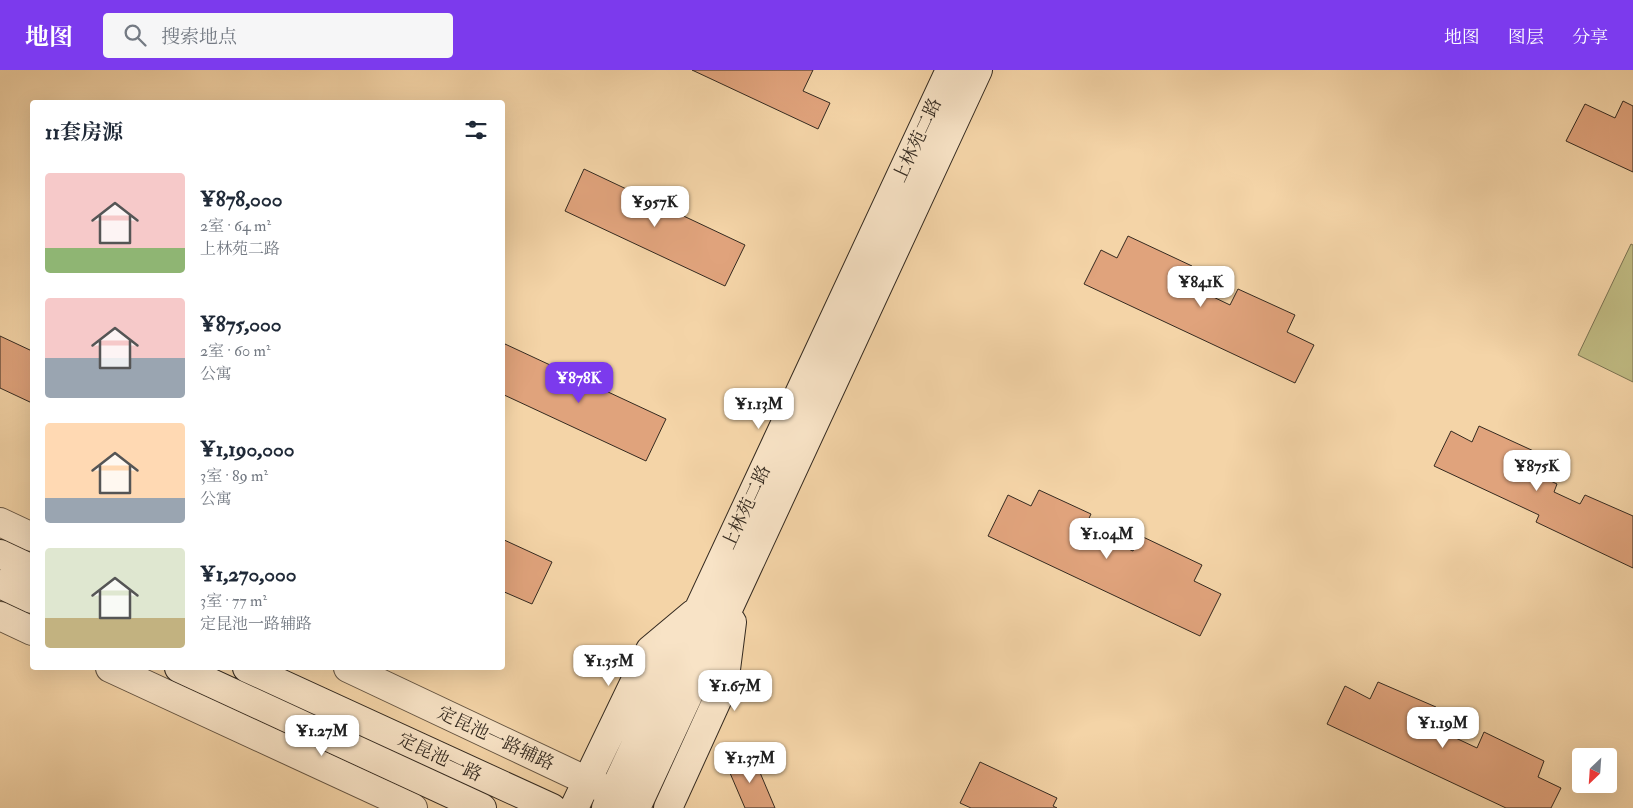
<!DOCTYPE html>
<html lang="zh">
<head>
<meta charset="utf-8">
<style>
	:root { --surface:#fff; --page:#f6f6f7; --text:#1f2937; --muted:#747a83; --accent:#7c3aed }
	body { margin:0; font-family:"IM FELL Double Pica","Noto Serif SC",serif; background:var(--page); color:var(--text); height:100vh; display:flex; flex-direction:column; font-size:19px; white-space:nowrap }
	* { box-sizing:border-box; margin:0 }
	p { font-size:16px; color:var(--muted) }
	.icon { flex:none; width:28px; height:28px; fill:none; stroke:currentColor; stroke-width:2; stroke-linecap:round; stroke-linejoin:round }
	.map { position:relative; flex:1; overflow:hidden }
	.side { position:absolute; left:30px; top:30px; width:475px; height:570px; display:flex; flex-direction:column; background:var(--surface); border-radius:5px; box-shadow:0 5px 20px #0002 }
	.side>* { flex:none }
	.needle { width:32px; rotate:205deg }
	.tools { position:absolute; left:1572px; top:678px; display:grid; gap:10px }
	.tools a { display:grid; place-items:center; width:45px; height:45px; border-radius:5px; background:var(--surface); box-shadow:0 5px 20px #0002; font-size:25px }
	.price { position:absolute; translate:-50% -42px; padding:0 11px; border-radius:10px; background:#fff; color:#222; font-size:16px; line-height:32px; filter:drop-shadow(0 1px 2px #0008) }
	.price::after { content:''; position:absolute; left:50%; top:30px; width:15px; height:11px; margin-left:-8px; background:inherit; clip-path:polygon(0 0,100% 0,50% 100%) }
	.price.active { background:var(--accent); color:#fff }
	ul { padding:0; list-style:none }
	li { display:flex; align-items:center; gap:15px; height:125px; padding:0 15px }
	li span { display:grid; place-items:center; flex:none; width:140px; height:100px; border-radius:5px; color:#555 }
	li>.icon { margin-inline-start:auto }
	span .icon { width:60px; height:60px; fill:#fffc; stroke-width:1 }
	li b { font-size:21px }
	h2 { display:flex; justify-content:space-between; align-items:center; height:60px; padding:0 15px; font-size:21px }
	header { display:flex; align-items:center; gap:30px; box-sizing:border-box; height:70px; padding:0 25px; background:var(--accent); color:#fff }
	header strong { font-size:24px }
	nav { display:flex; gap:28px; margin-inline-start:auto; font-size:18px }
	.search { width:350px; height:45px; background:var(--page); display:flex; align-items:center; gap:12px; box-sizing:border-box; padding:0 18px; border-radius:5px; color:var(--muted); font-size:19px }
	.map>svg:first-child { display:block }
</style>
</head>
<body>
<header>
<strong>地图</strong>
<div class="search"><svg class="icon" aria-label="search" viewBox="0 0 24 24"><circle cx="10" cy="10" r="6"/><path d="M15 15l6 6"/></svg>搜索地点</div>
<nav><a>地图</a><a>图层</a><a>分享</a></nav>
</header>
<div class="map">
<svg width="1633" height="738" viewBox="0 0 1633 738">
	<rect width="100%" height="100%" fill="#f4d4a7"/>
	<filter id="stains"><feTurbulence type="fractalNoise" baseFrequency=".004" numOctaves="4"/><feColorMatrix values="0 0 0 0 .2 0 0 0 0 .09 0 0 0 0 .02 0 0 0 .5 -.17"/></filter>
	<radialGradient id="worn" r=".72"><stop offset=".6" stop-color="#630" stop-opacity="0"/><stop offset="1" stop-color="#630" stop-opacity=".3"/></radialGradient>
	<!-- green -->
	<path fill="#c0bb83" stroke="#7a7252" d="M1631 174 1633 175V312L1578 285Z"/>
	<!-- building -->
	<path fill="#e0a37c" stroke="#342a20" d="M692 0H813L803 21 830 33 818 59Z
		M1623 31 1633 36V102L1566 71 1585 34 1615 48Z
		M584 99 745 175 725 216 565 141Z
		M1128 166 1192 196 1182 212 1230 235 1238 219 1295 245 1287 262 1314 275 1295 313 1084 214 1101 180 1117 188Z
		M0 266 32 281V333L0 318Z
		M505 274 666 349 646 391 502 324V280Z
		M1479 356 1538 383 1530 401 1557 414 1554 422 1580 434 1585 425 1633 446V498L1536 452 1539 445 1434 396 1451 361 1472 372Z
		M1039 420 1091 444 1084 459 1133 481 1141 466 1202 495 1194 511 1221 524 1200 566 988 466 1008 425 1031 436Z
		M502 469 552 492 532 534 502 521Z
		M1378 612 1436 637 1428 655 1477 678 1484 662 1544 691 1538 707 1561 718 1551 738H1506L1327 654 1345 616 1370 629Z
		M753 686 775 738H745L727 696Z
		M980 692 1057 728 1053 736 1057 738H971L960 733Z"/>
	<g fill="none" stroke-linecap="round" stroke-linejoin="round">
		<!-- street casing -->
		<g stroke="#645442" stroke-width="30">
			<path id="street" d="M0 452 32 467
				M0 546 32 561
				M110 598 413 738
				M348 598 634 733"/>
		</g>
		<!-- secondary casing -->
		<g stroke="#342a20" stroke-width="30">
			<path id="secondary" d="M0 484 32 499
				M0 514 32 529
				M179 598 482 738
				M247 598 552 738
				M574 738 650 580 693 544
				M606 738 950 0
				M636 738 978 0
				M668 738 724 615 732 552"/>
		</g>
		<!-- street -->
		<use href="#street" stroke="#f8e3c6" stroke-width="28"/>
		<!-- secondary -->
		<use href="#secondary" stroke="#f8e3c6" stroke-width="28"/>
	</g>
	<g text-anchor="middle" stroke-width="4.5" stroke-linejoin="round" paint-order="stroke">
		<!-- street labels -->
		<g font-size="18" fill="#342a20" stroke="#f8e3c6">
			<text transform="translate(917 70) rotate(-65)" y="6">上林苑二路</text>
			<text transform="translate(746 437) rotate(-65)" y="6">上林苑二路</text>
			<text transform="translate(496 668) rotate(25)" y="6">定昆池一路辅路</text>
			<text transform="translate(440 687) rotate(25)" y="6">定昆池一路</text>
		</g>
	</g>
	<rect width="100%" height="100%" filter="url(#stains)"/>
	<rect width="100%" height="100%" fill="url(#worn)"/>
</svg>
<div class="tools">
<a><svg class="needle" viewBox="-14 -14 28 28"><path d="M0-13l5 13h-10z" fill="#e53935"/><path d="M0 13l5-13h-10z" fill="#747a83"/></svg></a>
</div>
<b class="price" style="left:655px;top:158px">¥957K</b>
<b class="price" style="left:1201px;top:238px">¥841K</b>
<b class="price active" style="left:579px;top:334px">¥878K</b>
<b class="price" style="left:759px;top:360px">¥1.13M</b>
<b class="price" style="left:1537px;top:422px">¥875K</b>
<b class="price" style="left:1107px;top:490px">¥1.04M</b>
<b class="price" style="left:609px;top:617px">¥1.35M</b>
<b class="price" style="left:735px;top:642px">¥1.67M</b>
<b class="price" style="left:1443px;top:679px">¥1.19M</b>
<b class="price" style="left:322px;top:687px">¥1.27M</b>
<b class="price" style="left:750px;top:714px">¥1.37M</b>
<section class="side">
<h2>11套房源<svg class="icon" aria-label="filters" viewBox="0 0 24 24"><path d="M4 7h16M4 17h16"/><circle cx="9" cy="7" r="2"/><circle cx="15" cy="17" r="2"/></svg></h2>
<ul>
<li><span style="background:linear-gradient(#f6c9c9 75%,#8fb573 0)"><svg class="icon" aria-label="home" viewBox="0 0 24 24"><path d="M3 11l9-7 9 7M6 9v11h12V9"/></svg></span><div><b>¥878,000</b><p>2室 · 64 m²</p><p>上林苑二路</p></div></li>
<li><span style="background:linear-gradient(#f6c9c9 60%,#9aa5b1 0)"><svg class="icon" aria-label="home" viewBox="0 0 24 24"><path d="M3 11l9-7 9 7M6 9v11h12V9"/></svg></span><div><b>¥875,000</b><p>2室 · 60 m²</p><p>公寓</p></div></li>
<li><span style="background:linear-gradient(#ffd9b3 75%,#9aa5b1 0)"><svg class="icon" aria-label="home" viewBox="0 0 24 24"><path d="M3 11l9-7 9 7M6 9v11h12V9"/></svg></span><div><b>¥1,190,000</b><p>3室 · 89 m²</p><p>公寓</p></div></li>
<li><span style="background:linear-gradient(#dfe7d0 70%,#c2b280 0)"><svg class="icon" aria-label="home" viewBox="0 0 24 24"><path d="M3 11l9-7 9 7M6 9v11h12V9"/></svg></span><div><b>¥1,270,000</b><p>3室 · 77 m²</p><p>定昆池一路辅路</p></div></li>
</ul>
</section>
</div>
</body>
</html>
